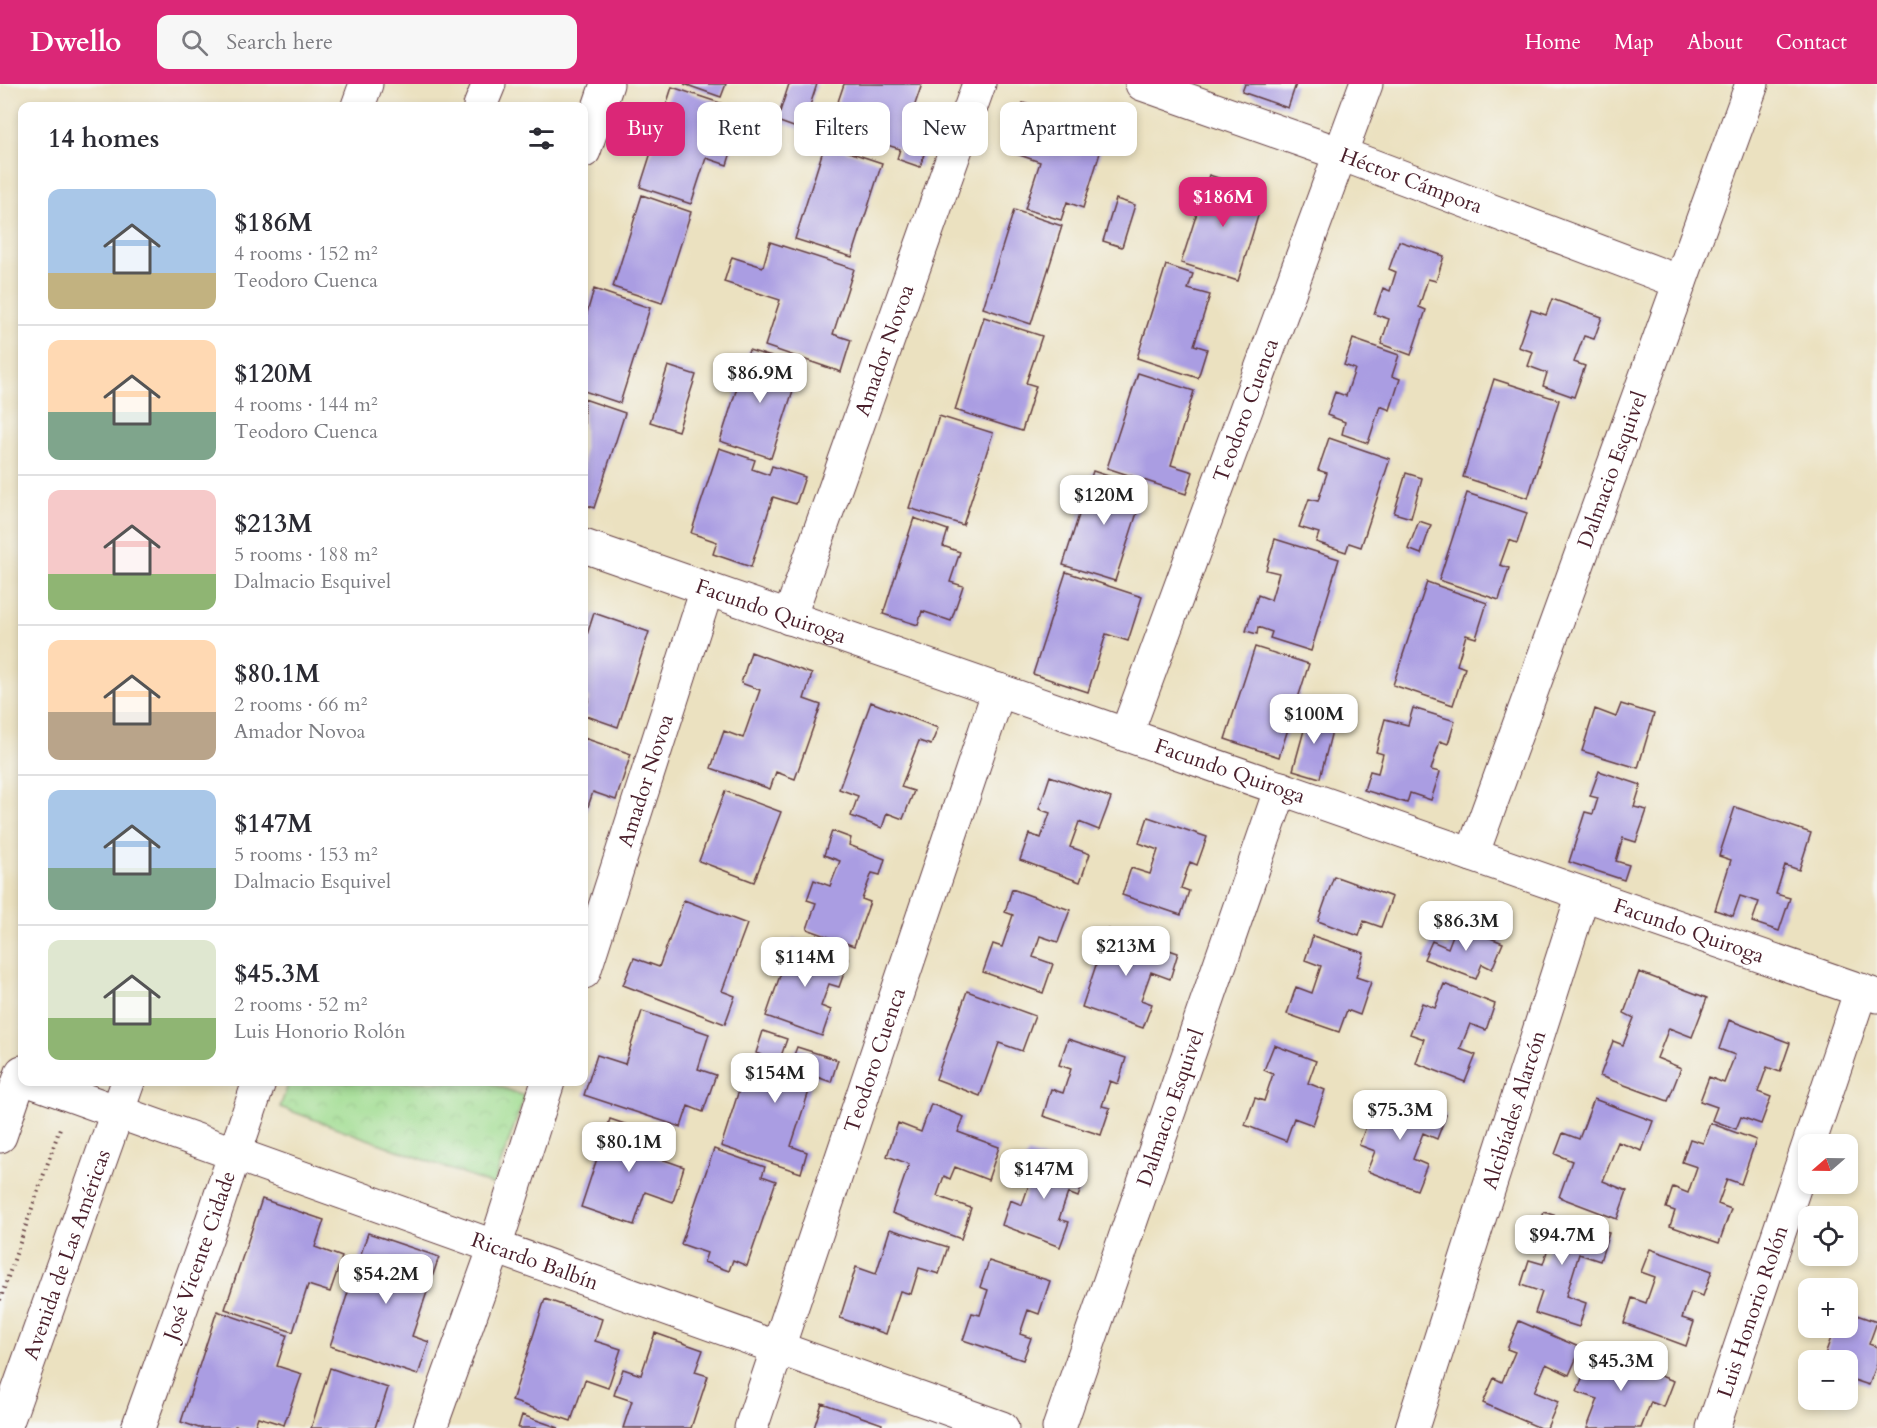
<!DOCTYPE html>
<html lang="en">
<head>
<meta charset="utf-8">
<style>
	:root { --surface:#fff; --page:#f7f7f7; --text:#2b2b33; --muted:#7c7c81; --line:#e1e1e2; --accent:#db2777 }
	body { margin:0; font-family:Cardo,serif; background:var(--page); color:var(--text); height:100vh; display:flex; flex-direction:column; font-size:22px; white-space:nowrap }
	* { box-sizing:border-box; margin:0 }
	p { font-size:20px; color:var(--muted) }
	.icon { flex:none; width:33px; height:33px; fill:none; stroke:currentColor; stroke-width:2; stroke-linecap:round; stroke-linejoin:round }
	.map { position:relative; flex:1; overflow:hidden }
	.details { position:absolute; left:18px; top:18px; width:570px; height:984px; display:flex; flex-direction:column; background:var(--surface); border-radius:12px; box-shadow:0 3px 9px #0003 }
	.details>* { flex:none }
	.banner { position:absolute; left:606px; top:18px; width:570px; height:54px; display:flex; gap:12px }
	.needle { width:39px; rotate:250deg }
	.buttons { position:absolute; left:1798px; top:1050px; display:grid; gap:12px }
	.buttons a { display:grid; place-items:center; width:60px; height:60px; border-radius:12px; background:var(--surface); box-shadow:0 3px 9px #0003; font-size:30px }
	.price { position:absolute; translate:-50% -51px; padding:0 14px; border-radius:12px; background:#fff; color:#222; font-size:20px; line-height:39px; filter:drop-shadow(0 2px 3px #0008) }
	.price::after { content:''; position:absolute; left:50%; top:36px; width:18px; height:14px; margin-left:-9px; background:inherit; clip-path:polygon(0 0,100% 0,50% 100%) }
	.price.on { background:var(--accent); color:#fff }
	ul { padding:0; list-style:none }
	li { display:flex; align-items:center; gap:18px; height:150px; padding:0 30px }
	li+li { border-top:2px solid var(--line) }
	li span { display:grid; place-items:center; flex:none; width:168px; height:120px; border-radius:12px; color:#555 }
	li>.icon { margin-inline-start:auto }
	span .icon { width:72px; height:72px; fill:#fffc; stroke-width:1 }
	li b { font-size:26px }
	h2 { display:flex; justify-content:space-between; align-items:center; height:72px; padding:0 30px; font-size:26px }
	.pill { padding:0 21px; border-radius:12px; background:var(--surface); box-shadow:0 3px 9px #0003; font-size:21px; line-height:54px }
	.pill.on { background:var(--accent); color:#fff }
	header { display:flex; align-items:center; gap:36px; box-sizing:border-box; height:84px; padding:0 30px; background:var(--accent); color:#fff }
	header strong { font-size:28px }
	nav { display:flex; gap:33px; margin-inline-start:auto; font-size:21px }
	.search { width:420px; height:54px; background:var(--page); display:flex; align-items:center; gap:15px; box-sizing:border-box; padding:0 21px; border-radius:12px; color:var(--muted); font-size:22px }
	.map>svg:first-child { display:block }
</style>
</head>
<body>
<header>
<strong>Dwello</strong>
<div class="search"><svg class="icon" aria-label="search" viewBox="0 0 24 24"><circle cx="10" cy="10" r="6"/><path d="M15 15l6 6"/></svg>Search here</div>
<nav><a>Home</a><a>Map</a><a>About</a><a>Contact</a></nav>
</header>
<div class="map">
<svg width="1877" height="1344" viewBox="0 0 1877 1344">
	<defs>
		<pattern id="park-crowns" width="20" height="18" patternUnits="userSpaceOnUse" patternTransform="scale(1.5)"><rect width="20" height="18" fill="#a0dd91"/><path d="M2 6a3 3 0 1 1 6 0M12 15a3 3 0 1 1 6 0" fill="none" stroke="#8bbd7d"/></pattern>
	</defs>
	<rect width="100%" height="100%" fill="#f6f6f2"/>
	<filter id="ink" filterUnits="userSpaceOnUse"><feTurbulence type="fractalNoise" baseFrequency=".0167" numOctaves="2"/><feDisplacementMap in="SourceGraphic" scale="12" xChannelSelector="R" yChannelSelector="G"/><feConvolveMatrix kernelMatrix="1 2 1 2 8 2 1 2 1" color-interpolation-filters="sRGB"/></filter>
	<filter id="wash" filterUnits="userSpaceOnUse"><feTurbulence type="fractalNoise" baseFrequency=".008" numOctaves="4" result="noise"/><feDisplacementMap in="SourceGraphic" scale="24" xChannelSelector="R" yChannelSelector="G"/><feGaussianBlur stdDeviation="1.35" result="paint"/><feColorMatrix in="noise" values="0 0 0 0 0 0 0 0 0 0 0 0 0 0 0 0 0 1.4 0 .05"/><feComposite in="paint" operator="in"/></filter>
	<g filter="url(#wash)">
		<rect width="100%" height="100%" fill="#ebe1c0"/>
		<!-- park -->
		<path fill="url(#park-crowns)" stroke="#757e5e" stroke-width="1.5" d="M289 998H487L525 1012 493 1101 280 1023Z"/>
		<g id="blocks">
			<!-- building -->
			<path fill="#aa9de2" d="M684 0H726L721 13Z
				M789 0H817L802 46 777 37Z
				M844 0H922L911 32 934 39 920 83 897 75 900 65 871 56 868 66 826 53Z
				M1245 0H1296L1288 24 1242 8Z
				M672 3 744 27 727 81 706 74 691 120 640 103Z
				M1023 19 1107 46 1083 124 1067 118 1061 136 1025 125 1040 78 1008 67Z
				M825 60 882 79 852 173 795 155Z
				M1209 91 1265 109 1238 197 1181 179Z
				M642 111 691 128 662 219 613 203Z
				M1116 115 1135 121 1122 163 1103 157Z
				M1014 126 1062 142 1031 240 983 224Z
				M1399 157 1444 172 1436 197 1428 195 1419 223 1426 226 1411 271 1381 260 1389 235 1374 230 1383 204 1390 207 1396 188 1389 185Z
				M770 158 854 185 833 250 851 256 841 288 765 262 780 216 724 198 732 173 763 183Z
				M1166 181 1193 190 1188 205 1210 211 1194 261 1207 265 1198 294 1137 274Z
				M594 205 650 224 620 319 584 307V239Z
				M1552 215 1602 233 1594 255 1584 252 1574 278 1585 282 1574 313 1543 302 1547 289 1528 282 1533 268 1518 263 1531 226 1546 231Z
				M984 233 1042 252 1026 299 1036 302 1022 347 955 326Z
				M1353 255 1399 271 1392 292 1400 295 1390 326 1380 322 1368 359 1342 350 1345 338 1327 331 1335 308 1346 312 1355 285 1344 281Z
				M749 266 801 282 771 374 720 357Z
				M668 282 696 291 678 347 650 338Z
				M1138 289 1194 307 1171 381 1193 388 1186 410 1107 384Z
				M1494 295 1559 316 1528 414 1463 393Z
				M584 315 625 329 594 424 584 420Z
				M939 332 993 349 963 441 909 424Z
				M1329 354 1390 375 1361 463 1349 459 1346 468 1316 458 1319 449 1299 443 1309 415 1318 417 1327 389 1318 386Z
				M719 364 755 376 752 385 769 391 772 382 805 393 796 420 773 413 751 483 713 470 717 458 691 449Z
				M1093 387 1145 404 1115 497 1063 481Z
				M1406 389 1422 394 1411 434 1394 429Z
				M1467 409 1527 429 1517 459 1509 456 1500 481 1509 484 1499 516 1439 496Z
				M914 434 948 446 943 462 960 468 950 498 963 502 951 537 922 527 918 541 883 530Z
				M1419 437 1431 441 1421 470 1408 465Z
				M1275 455 1339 475 1311 567 1270 554 1272 548 1258 543 1257 550 1246 547 1258 511 1271 516 1279 489 1266 486Z
				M1066 488 1142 513 1128 557 1106 550 1088 608 1033 590Z
				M1427 498 1487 519 1476 554 1466 551 1457 581 1465 584 1453 621 1393 601Z
				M594 529 649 548 618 643 584 631 589 614 584 612V560Z
				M1255 563 1309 580 1279 673 1225 655Z
				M751 568 812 590 804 615 821 621 795 695 776 688 770 705 711 684 724 647 743 654 760 606 741 599Z
				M871 618 938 644 931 661 919 657 901 703 914 707 903 735 887 729 882 744 851 732 858 712 839 705Z
				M1621 620 1654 630 1638 684 1582 667 1595 625 1616 633Z
				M1413 624 1455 637 1448 660 1440 657 1431 686 1440 688 1431 716 1410 709 1407 719 1364 706 1370 687 1378 689 1383 670 1376 668 1385 635 1408 641Z
				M1309 628 1335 635 1320 694 1293 686Z
				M584 654 631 670 616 716 593 708 584 734Z
				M1599 687 1641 701 1634 723 1647 726 1636 758 1623 754 1616 777 1629 781 1624 796 1569 778 1585 728 1593 730 1598 714 1590 712Z
				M1050 692 1111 714 1099 746 1079 738 1070 763 1090 770 1080 798 1020 776 1029 750 1041 754 1050 729 1039 725Z
				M725 707 781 728 754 798 699 777Z
				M1735 723 1811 749 1799 786 1785 781 1776 810 1790 814 1779 847 1752 838 1759 818 1740 812 1733 832 1715 826 1731 776 1719 772Z
				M1148 733 1207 753 1197 781 1190 778 1181 804 1189 807 1181 831 1122 811 1131 784 1150 790 1158 766 1139 759Z
				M832 747 851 754 849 761 885 775 880 791 872 789 862 815 870 818 854 862 807 845 816 819 807 816 814 796 830 802 840 777 824 771Z
				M1334 792 1392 813 1381 843 1364 837 1359 852 1318 837Z
				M1012 805 1070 826 1058 858 1040 852 1033 873 1053 880 1043 909 983 888 993 860 1002 863 1013 831 1005 828Z
				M684 816 747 840 722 907 735 912 725 940 623 901 634 874 659 883Z
				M1457 841 1503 859 1492 885 1482 880 1476 895 1424 875 1432 857 1448 864Z
				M1108 845 1178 869 1170 895 1151 888 1141 916 1152 920 1143 944 1082 923Z
				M1313 852 1364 869 1356 893 1371 898 1360 931 1347 926 1339 948 1287 930 1296 903 1312 909 1321 882 1305 876Z
				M793 854 812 861 810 869 833 877 835 870 849 875 839 903 829 900 821 922 831 926 822 952 766 932Z
				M1639 888 1707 914 1692 953 1669 944 1657 974 1681 984 1668 1017 1600 992 1613 957 1623 961 1634 934 1624 929Z
				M1444 900 1495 920 1486 946 1470 940 1460 965 1476 971 1465 998 1416 979 1424 955 1410 950 1422 919 1435 924Z
				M967 907 1035 932 1022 967 999 959 980 1012 936 995Z
				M642 927 709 950 698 985 716 991 703 1028 688 1022 681 1043 584 1011 597 971 625 980Z
				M1729 936 1790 959 1780 988 1767 983 1758 1008 1771 1013 1761 1040 1741 1033 1736 1045 1712 1036 1717 1023 1700 1017 1709 993 1724 999 1735 971 1719 965Z
				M763 947 787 955 780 975 791 979 797 963 838 976 831 998 814 992 791 1062 807 1068 801 1089 721 1062 741 1000 750 1003 761 971 756 969Z
				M1068 955 1126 974 1118 1000 1110 997 1102 1022 1110 1024 1101 1051 1043 1032 1051 1005 1063 1009 1071 985 1059 981Z
				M1274 961 1316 977 1308 999 1325 1006 1313 1041 1294 1034 1286 1057 1245 1041 1255 1014 1264 1017 1273 990 1264 986Z
				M1396 1012 1446 1031 1437 1055 1423 1049 1413 1075 1427 1081 1417 1106 1367 1087 1375 1067 1359 1061 1372 1027 1388 1033Z
				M1594 1015 1653 1037 1642 1067 1618 1058 1603 1097 1627 1107 1617 1135 1559 1113 1572 1077 1555 1070 1563 1049 1579 1055Z
				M931 1020 964 1033 958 1048 999 1063 988 1096 955 1083 950 1095 944 1092 937 1112 971 1124 961 1155 892 1129 909 1080 887 1072 898 1039 921 1048Z
				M610 1035 663 1053 656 1073 684 1083 673 1118 645 1108 634 1141 581 1123Z
				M1710 1039 1756 1056 1741 1100 1727 1095 1718 1120 1731 1125 1719 1159 1670 1142 1675 1127 1666 1124 1673 1103 1688 1109 1697 1083 1682 1078 1690 1055 1703 1059Z
				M714 1065 765 1083 762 1092 776 1097 747 1182 733 1176 729 1187 704 1178 707 1169 681 1160Z
				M1028 1069 1086 1090 1078 1113 1068 1109 1059 1135 1069 1138 1060 1163 1002 1141 1010 1116 1022 1121 1031 1095 1020 1091Z
				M262 1115 324 1136 315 1163 342 1173 330 1208 308 1201 293 1248 225 1225Z
				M1544 1128 1609 1149 1600 1177 1579 1170 1566 1212 1586 1219 1579 1243 1535 1229 1542 1208 1521 1201 1529 1176 1543 1180 1550 1158 1536 1153Z
				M890 1145 948 1163 939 1190 919 1184 911 1210 900 1207 886 1250 840 1234 856 1183 876 1190Z
				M368 1149 439 1173 412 1252 429 1258 418 1291 330 1262Z
				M1650 1165 1712 1187 1703 1212 1691 1208 1682 1234 1694 1238 1686 1262 1624 1239 1632 1214 1646 1219 1655 1193 1641 1188Z
				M989 1177 1050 1197 1039 1230 1028 1226 1020 1250 1031 1254 1023 1276 963 1256 972 1229 980 1231 988 1206 980 1203Z
				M545 1215 602 1235 595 1257 621 1265 608 1304 585 1296 571 1337 512 1317Z
				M217 1227 287 1251 277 1282 302 1290 284 1341 258 1333 254 1344 235 1342 234 1344H199L181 1338Z
				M1848 1228 1877 1238 1869 1260 1877 1263V1280L1869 1301 1854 1296 1848 1313V1276H1823L1832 1251 1818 1246 1819 1244H1848Z
				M1519 1237 1581 1264 1569 1291 1546 1280 1534 1308 1558 1318 1547 1344H1540L1483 1319 1494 1294 1502 1298 1515 1268 1507 1265Z
				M655 1249 703 1266 695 1288 708 1292 691 1344H623L632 1317 614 1311 623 1285 641 1291Z
				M1592 1267 1674 1297 1664 1323 1651 1318 1641 1344H1587L1598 1315 1577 1308Z
				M1809 1275V1303L1800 1299Z
				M330 1284 388 1304 375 1344H311Z
				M822 1319 882 1340 881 1344H814Z
				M522 1331 559 1344H518Z"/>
		</g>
	</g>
	<g filter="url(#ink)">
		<use href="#blocks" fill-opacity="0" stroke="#623c41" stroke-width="1.5"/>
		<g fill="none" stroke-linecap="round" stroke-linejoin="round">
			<!-- minor casing -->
			<g stroke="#623c41" stroke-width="35">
				<g id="minor">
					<path id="s1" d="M1142 0 1341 70 1680 198"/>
					<path d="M584 67 607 0"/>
					<path id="s2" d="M584 462 1877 912"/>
					<path id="s3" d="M789 534 979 0"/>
					<path id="s4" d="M1126 651 1366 0"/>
					<path id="s5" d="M1472 771 1752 0"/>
					<path id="s6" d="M584 888 707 505"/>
					<path id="s7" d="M34 998 1002 1344"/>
					<path id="s8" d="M138 1344 207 1152 259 998"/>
					<path d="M430 1344 495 1163 548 998"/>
					<path id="s9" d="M751 1344 999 606"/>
					<path id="s10" d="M1059 1344 1281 704"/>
					<path id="s11" d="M1412 1344 1583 810"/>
					<path id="s12" d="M1713 1344 1861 906"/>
				</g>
			</g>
			<!-- secondary casing -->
			<g stroke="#623c41" stroke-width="35">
				<g id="secondary">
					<path d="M358 22 366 0"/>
					<path d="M480 22 489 0"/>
					<path d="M0 1052 22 988"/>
					<path id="s13" d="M5 1344 128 998"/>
				</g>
			</g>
			<!-- path -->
			<path stroke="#623c41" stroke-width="4" stroke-dasharray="1.5 4.5" stroke-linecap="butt" d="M0 1216 60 1044"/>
			<!-- minor -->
			<use href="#minor" stroke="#fff" stroke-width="33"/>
			<!-- secondary -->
			<use href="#secondary" stroke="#fff" stroke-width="33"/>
		</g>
	</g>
	<g text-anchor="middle" stroke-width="4.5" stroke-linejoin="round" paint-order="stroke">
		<!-- street labels -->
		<g font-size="21" fill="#4a1f2b" stroke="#f6f6f2">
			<text dy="7" stroke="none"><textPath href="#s1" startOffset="286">Héctor Cámpora</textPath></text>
			<text dy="7" stroke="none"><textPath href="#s3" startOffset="284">Amador Novoa</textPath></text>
			<text dy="7" stroke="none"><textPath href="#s4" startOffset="346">Teodoro Cuenca</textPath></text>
			<text dy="7" stroke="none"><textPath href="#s5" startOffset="410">Dalmacio Esquivel</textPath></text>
			<text dy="7" stroke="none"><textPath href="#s2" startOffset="198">Facundo Quiroga</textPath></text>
			<text dy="7" stroke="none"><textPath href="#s2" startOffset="684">Facundo Quiroga</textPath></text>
			<text dy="7" stroke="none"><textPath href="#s6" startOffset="201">Amador Novoa</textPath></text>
			<text dy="7" stroke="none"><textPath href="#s2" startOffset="1170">Facundo Quiroga</textPath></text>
			<text dy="7" stroke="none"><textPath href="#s9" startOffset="388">Teodoro Cuenca</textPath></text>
			<text dy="7" stroke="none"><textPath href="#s10" startOffset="339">Dalmacio Esquivel</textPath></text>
			<text dy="7" stroke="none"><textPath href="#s11" startOffset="334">Alcibíades Alarcón</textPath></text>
			<text dy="7" stroke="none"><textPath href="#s13" startOffset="184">Avenida de Las Américas</textPath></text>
			<text dy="7" stroke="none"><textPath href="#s8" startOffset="183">José Vicente Cidade</textPath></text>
			<text dy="7" stroke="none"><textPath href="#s7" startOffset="532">Ricardo Balbín</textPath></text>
			<text dy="7" stroke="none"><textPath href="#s12" startOffset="123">Luis Honorio Rolón</textPath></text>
		</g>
	</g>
</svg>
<div class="buttons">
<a><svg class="needle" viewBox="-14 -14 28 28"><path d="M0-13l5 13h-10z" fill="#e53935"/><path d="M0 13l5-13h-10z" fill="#7c7c81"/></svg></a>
<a><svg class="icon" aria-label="locate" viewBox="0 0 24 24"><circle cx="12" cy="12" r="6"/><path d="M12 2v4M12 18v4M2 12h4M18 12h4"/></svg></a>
<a>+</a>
<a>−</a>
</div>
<b class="price on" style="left:1223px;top:144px">$186M</b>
<b class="price" style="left:760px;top:320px">$86.9M</b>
<b class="price" style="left:1104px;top:442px">$120M</b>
<b class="price" style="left:1314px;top:661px">$100M</b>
<b class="price" style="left:1466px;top:868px">$86.3M</b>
<b class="price" style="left:1126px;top:893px">$213M</b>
<b class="price" style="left:805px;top:904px">$114M</b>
<b class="price" style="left:775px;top:1020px">$154M</b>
<b class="price" style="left:1400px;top:1057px">$75.3M</b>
<b class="price" style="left:629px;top:1089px">$80.1M</b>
<b class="price" style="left:1044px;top:1116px">$147M</b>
<b class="price" style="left:1562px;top:1182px">$94.7M</b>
<b class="price" style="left:386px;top:1221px">$54.2M</b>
<b class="price" style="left:1621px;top:1308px">$45.3M</b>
<div class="banner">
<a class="pill on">Buy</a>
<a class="pill">Rent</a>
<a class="pill">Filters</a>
<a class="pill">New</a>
<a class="pill">Apartment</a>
</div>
<section class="details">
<h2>14 homes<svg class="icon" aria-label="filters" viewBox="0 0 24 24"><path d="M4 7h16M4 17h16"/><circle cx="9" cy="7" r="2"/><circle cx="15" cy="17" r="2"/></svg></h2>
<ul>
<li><span style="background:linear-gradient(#a9c7e8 70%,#c2b280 0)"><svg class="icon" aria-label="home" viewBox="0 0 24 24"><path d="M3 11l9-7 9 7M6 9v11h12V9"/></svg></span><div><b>$186M</b><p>4 rooms · 152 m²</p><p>Teodoro Cuenca</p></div></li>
<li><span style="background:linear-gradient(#ffd9b3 60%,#7fa58c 0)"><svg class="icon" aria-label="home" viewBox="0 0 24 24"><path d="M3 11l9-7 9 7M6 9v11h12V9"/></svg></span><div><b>$120M</b><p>4 rooms · 144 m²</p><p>Teodoro Cuenca</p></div></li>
<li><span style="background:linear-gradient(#f6c9c9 70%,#8fb573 0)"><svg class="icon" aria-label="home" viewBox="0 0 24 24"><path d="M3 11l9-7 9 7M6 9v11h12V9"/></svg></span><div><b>$213M</b><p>5 rooms · 188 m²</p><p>Dalmacio Esquivel</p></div></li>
<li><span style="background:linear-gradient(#ffd9b3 60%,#b9a48a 0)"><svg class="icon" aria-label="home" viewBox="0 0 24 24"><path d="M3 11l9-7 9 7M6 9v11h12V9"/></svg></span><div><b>$80.1M</b><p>2 rooms · 66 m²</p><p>Amador Novoa</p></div></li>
<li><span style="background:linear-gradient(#a9c7e8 65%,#7fa58c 0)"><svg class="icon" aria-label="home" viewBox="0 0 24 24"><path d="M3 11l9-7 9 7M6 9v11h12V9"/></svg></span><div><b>$147M</b><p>5 rooms · 153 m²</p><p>Dalmacio Esquivel</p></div></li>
<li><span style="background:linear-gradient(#dfe7d0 65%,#8fb573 0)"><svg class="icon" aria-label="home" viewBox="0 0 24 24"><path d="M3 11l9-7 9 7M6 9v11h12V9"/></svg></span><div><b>$45.3M</b><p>2 rooms · 52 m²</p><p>Luis Honorio Rolón</p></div></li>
</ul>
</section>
</div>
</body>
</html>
